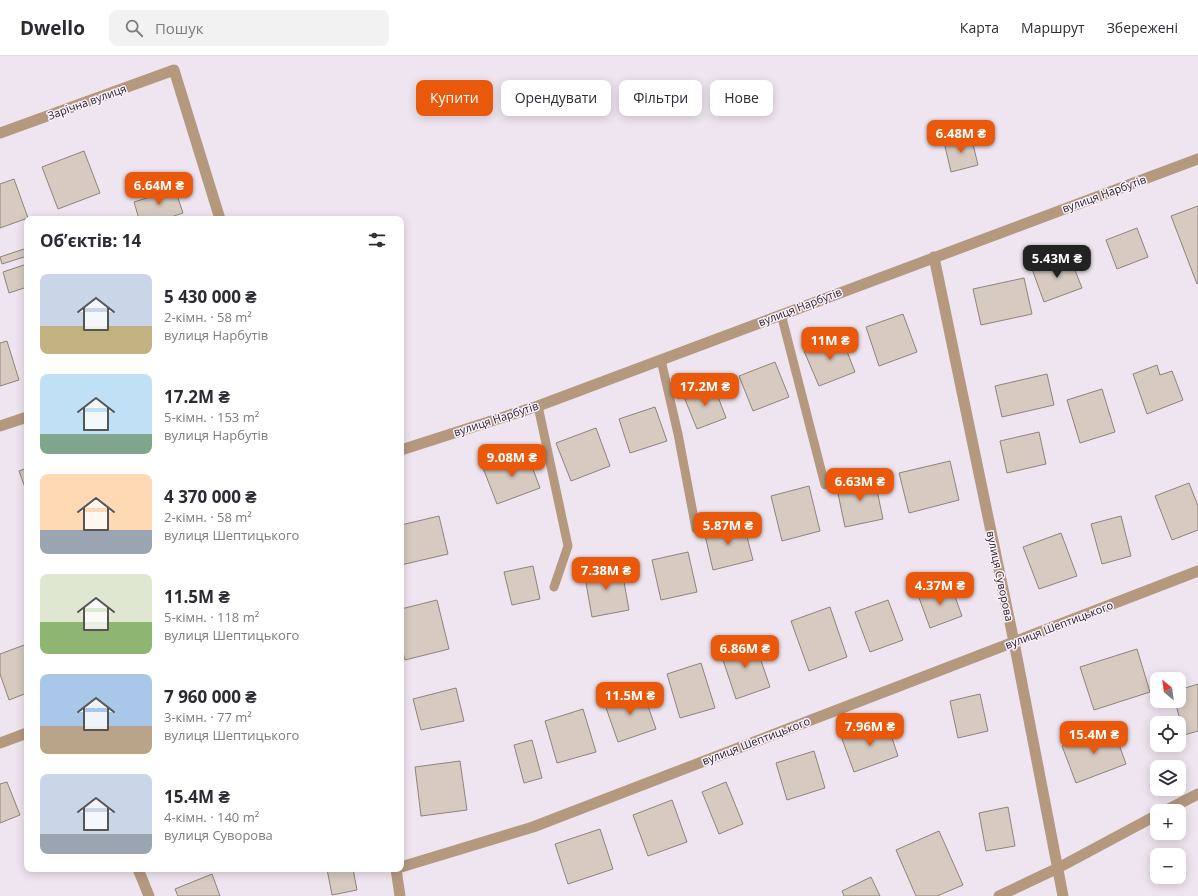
<!DOCTYPE html>
<html lang="uk">
<head>
<meta charset="utf-8">
<style>
	:root { --surface:#fff; --page:#f2f2f3; --text:#2b2b33; --muted:#7c7c81; --line:#e1e1e2; --accent:#ea580c }
	body { margin:0; font-family:"Open Sans",sans-serif; background:var(--page); color:var(--text); height:100vh; display:flex; flex-direction:column; font-size:15px; white-space:nowrap }
	* { box-sizing:border-box; margin:0 }
	p { font-size:13px; color:var(--muted) }
	.icon { flex:none; width:22px; height:22px; fill:none; stroke:currentColor; stroke-width:2; stroke-linecap:round; stroke-linejoin:round }
	.map { position:relative; flex:1; overflow:hidden }
	.sheet { position:absolute; left:24px; top:160px; width:380px; height:656px; display:flex; flex-direction:column; background:var(--surface); border-radius:8px; box-shadow:0 2px 10px #0003 }
	.sheet>* { flex:none }
	.hud { position:absolute; left:416px; top:24px; width:380px; height:36px; display:flex; gap:8px }
	.needle { width:26px; rotate:331deg }
	.fabs { position:absolute; left:1150px; top:616px; display:grid; gap:8px }
	.fabs a { display:grid; place-items:center; width:36px; height:36px; border-radius:8px; background:var(--surface); box-shadow:0 2px 10px #0003; font-size:20px }
	.price { position:absolute; translate:-50% -34px; padding:0 9px; border-radius:8px; background:var(--accent); color:#fff; font-size:13px; line-height:26px; filter:drop-shadow(0 1px 2px #0008) }
	.price::after { content:''; position:absolute; left:50%; top:24px; width:12px; height:9px; margin-left:-6px; background:inherit; clip-path:polygon(0 0,100% 0,50% 100%) }
	.price.active { background:#222; color:#fff }
	ul { padding:0; list-style:none }
	li { display:flex; align-items:center; gap:12px; height:100px; padding:0 16px }
	li span { display:grid; place-items:center; flex:none; width:112px; height:80px; border-radius:8px; color:#555 }
	li>.icon { margin-inline-start:auto }
	span .icon { width:48px; height:48px; fill:#fffc; stroke-width:1 }
	li b { font-size:17px }
	h2 { display:flex; justify-content:space-between; align-items:center; height:48px; padding:0 16px; font-size:17px }
	.chip { padding:0 14px; border-radius:8px; background:var(--surface); box-shadow:0 2px 10px #0003; font-size:14px; line-height:36px }
	.chip.active { background:var(--accent); color:#fff }
	header { display:flex; align-items:center; gap:24px; box-sizing:border-box; height:56px; padding:0 20px; background:var(--surface); border-bottom:1px solid var(--line) }
	header strong { font-size:19px }
	nav { display:flex; gap:22px; margin-inline-start:auto; font-size:14px }
	.search { width:280px; height:36px; background:var(--page); display:flex; align-items:center; gap:10px; box-sizing:border-box; padding:0 14px; border-radius:8px; color:var(--muted); font-size:15px }
	.map>svg:first-child { display:block }
</style>
</head>
<body>
<header>
<strong>Dwello</strong>
<div class="search"><svg class="icon" aria-label="search" viewBox="0 0 24 24"><circle cx="10" cy="10" r="6"/><path d="M15 15l6 6"/></svg>Пошук</div>
<nav><a>Карта</a><a>Маршрут</a><a>Збережені</a></nav>
</header>
<div class="map">
<svg width="1198" height="840" viewBox="0 0 1198 840">
	<rect width="100%" height="100%" fill="#efe5f0"/>
	<!-- building -->
	<path fill="#d6cac1" stroke="#8f837c" d="M971 80 978 109 951 116 944 86Z
		M84 95 100 137 58 153 42 111Z
		M14 123 28 162 0 172V128Z
		M175 133 183 157 165 163H139L134 146Z
		M1198 150V227L1197 228 1171 160Z
		M1137 172 1148 201 1117 213 1106 184Z
		M27 192V200L2 208 0 201Z
		M1069 199 1082 232 1044 246 1032 213Z
		M27 208V231L9 237 3 216Z
		M1024 222 1032 258 981 269 973 233Z
		M903 258 917 296 879 310 866 271Z
		M841 280 855 316 819 330 804 295Z
		M7 285 19 324 0 330V287Z
		M775 306 789 341 753 355 739 320Z
		M1157 309 1160 319 1172 315 1183 344 1147 358 1133 318Z
		M1047 318 1054 349 1002 361 995 330Z
		M714 330 726 362 697 373 684 341Z
		M1102 333 1115 376 1080 387 1067 344Z
		M655 351 667 385 630 397 619 363Z
		M596 372 610 410 571 425 556 387Z
		M1039 376 1046 408 1007 417 1000 385Z
		M527 397 540 432 497 448 483 412Z
		M950 405 959 444 909 457 899 417Z
		M27 412V437L19 415Z
		M874 420 883 463 845 471 836 428Z
		M1189 427 1198 450V474L1172 484 1155 440Z
		M809 430 820 475 782 485 771 440Z
		M439 460 448 498 401 509V469Z
		M1121 460 1131 500 1102 508 1091 468Z
		M743 465 753 504 713 514 704 475Z
		M1061 477 1077 520 1039 533 1023 491Z
		M688 496 697 536 661 544 652 504Z
		M621 509 629 554 592 561 584 516Z
		M533 510 540 543 512 549 504 516Z
		M950 527 962 560 930 572 918 539Z
		M437 544 449 593 405 604 401 589V553Z
		M888 544 903 584 870 596 855 556Z
		M830 551 847 601 809 615 791 565Z
		M754 584 770 631 736 643 720 595Z
		M27 588V637L9 644 0 618V598Z
		M1137 593 1150 636 1094 654 1080 611Z
		M701 607 715 652 680 662 667 618Z
		M1198 628V675L1184 679 1175 645H1179V634Z
		M456 632 464 665 421 674 413 643Z
		M642 633 656 673 618 686 604 646Z
		M980 638 988 675 958 682 950 645Z
		M583 653 596 696 557 707 545 665Z
		M887 667 898 700 854 716 842 683Z
		M1113 672 1126 708 1076 727 1062 690Z
		M532 684 542 722 524 727 514 689Z
		M814 695 825 732 787 744 776 707Z
		M460 705 467 754 421 760 415 711Z
		M7 726 20 759 0 767V728Z
		M726 726 743 768 719 778 702 736Z
		M672 744 687 786 648 800 633 759Z
		M1008 751 1015 790 986 795 979 757Z
		M600 773 613 813 568 828 555 788Z
		M939 775 963 829 937 840H916L896 794Z
		M327 813H353L357 834 332 839Z
		M212 818 220 840H178L175 833Z
		M871 821 880 840H844L842 835Z"/>
	<g fill="none" stroke-linecap="round" stroke-linejoin="round">
		<!-- service -->
		<path stroke="#b4997f" stroke-width="9" d="M781 258 825 429
			M661 304 678 378 696 473
			M538 350 568 490 554 531"/>
		<!-- minor -->
		<path stroke="#b4997f" stroke-width="11" d="M0 77 174 14 220 163
			M934 201 1014 586 1063 840
			M0 370 27 361
			M401 394 538 350 1198 103
			M0 687 27 677
			M1165 755 1198 738
			M401 811 533 771 1198 515
			M138 813 149 840
			M396 813 400 840
			M999 840 1058 812 1157 759"/>
	</g>
	<g text-anchor="middle" stroke-width="3" stroke-linejoin="round" paint-order="stroke">
		<!-- street labels -->
		<g font-size="11" fill="#201c20" stroke="#fcf2fe">
			<text transform="translate(87 46) rotate(-20)" y="4">Зарічна вулиця</text>
			<text transform="translate(1104 138) rotate(-20)" y="4">вулиця Нарбутів</text>
			<text transform="translate(800 251) rotate(-21)" y="4">вулиця Нарбутів</text>
			<text transform="translate(496 363) rotate(-18)" y="4">вулиця Нарбутів</text>
			<text transform="translate(1000 520) rotate(78)" y="4">вулиця Суворова</text>
			<text transform="translate(1059 569) rotate(-21)" y="4">вулиця Шептицького</text>
			<text transform="translate(756 685) rotate(-21)" y="4">вулиця Шептицького</text>
		</g>
	</g>
</svg>
<div class="fabs">
<a><svg class="needle" viewBox="-14 -14 28 28"><path d="M0-13l5 13h-10z" fill="#e53935"/><path d="M0 13l5-13h-10z" fill="#7c7c81"/></svg></a>
<a><svg class="icon" aria-label="locate" viewBox="0 0 24 24"><circle cx="12" cy="12" r="6"/><path d="M12 2v4M12 18v4M2 12h4M18 12h4"/></svg></a>
<a><svg class="icon" aria-label="layers" viewBox="0 0 24 24"><path d="M12 4l9 5-9 5-9-5zM3 14l9 5 9-5"/></svg></a>
<a>+</a>
<a>−</a>
</div>
<b class="price" style="left:961px;top:98px">6.48M ₴</b>
<b class="price" style="left:159px;top:150px">6.64M ₴</b>
<b class="price active" style="left:1057px;top:223px">5.43M ₴</b>
<b class="price" style="left:830px;top:305px">11M ₴</b>
<b class="price" style="left:705px;top:351px">17.2M ₴</b>
<b class="price" style="left:512px;top:422px">9.08M ₴</b>
<b class="price" style="left:860px;top:446px">6.63M ₴</b>
<b class="price" style="left:728px;top:490px">5.87M ₴</b>
<b class="price" style="left:606px;top:535px">7.38M ₴</b>
<b class="price" style="left:940px;top:550px">4.37M ₴</b>
<b class="price" style="left:745px;top:613px">6.86M ₴</b>
<b class="price" style="left:630px;top:660px">11.5M ₴</b>
<b class="price" style="left:870px;top:691px">7.96M ₴</b>
<b class="price" style="left:1094px;top:699px">15.4M ₴</b>
<div class="hud">
<a class="chip active">Купити</a>
<a class="chip">Орендувати</a>
<a class="chip">Фільтри</a>
<a class="chip">Нове</a>
</div>
<section class="sheet">
<h2>Об’єктів: 14<svg class="icon" aria-label="filters" viewBox="0 0 24 24"><path d="M4 7h16M4 17h16"/><circle cx="9" cy="7" r="2"/><circle cx="15" cy="17" r="2"/></svg></h2>
<ul>
<li><span style="background:linear-gradient(#c9d6e8 65%,#c2b280 0)"><svg class="icon" aria-label="home" viewBox="0 0 24 24"><path d="M3 11l9-7 9 7M6 9v11h12V9"/></svg></span><div><b>5 430 000 ₴</b><p>2-кімн. · 58 m²</p><p>вулиця Нарбутів</p></div></li>
<li><span style="background:linear-gradient(#bfe0f5 75%,#7fa58c 0)"><svg class="icon" aria-label="home" viewBox="0 0 24 24"><path d="M3 11l9-7 9 7M6 9v11h12V9"/></svg></span><div><b>17.2M ₴</b><p>5-кімн. · 153 m²</p><p>вулиця Нарбутів</p></div></li>
<li><span style="background:linear-gradient(#ffd9b3 70%,#9aa5b1 0)"><svg class="icon" aria-label="home" viewBox="0 0 24 24"><path d="M3 11l9-7 9 7M6 9v11h12V9"/></svg></span><div><b>4 370 000 ₴</b><p>2-кімн. · 58 m²</p><p>вулиця Шептицького</p></div></li>
<li><span style="background:linear-gradient(#dfe7d0 60%,#8fb573 0)"><svg class="icon" aria-label="home" viewBox="0 0 24 24"><path d="M3 11l9-7 9 7M6 9v11h12V9"/></svg></span><div><b>11.5M ₴</b><p>5-кімн. · 118 m²</p><p>вулиця Шептицького</p></div></li>
<li><span style="background:linear-gradient(#a9c7e8 65%,#b9a48a 0)"><svg class="icon" aria-label="home" viewBox="0 0 24 24"><path d="M3 11l9-7 9 7M6 9v11h12V9"/></svg></span><div><b>7 960 000 ₴</b><p>3-кімн. · 77 m²</p><p>вулиця Шептицького</p></div></li>
<li><span style="background:linear-gradient(#c9d6e8 75%,#9aa5b1 0)"><svg class="icon" aria-label="home" viewBox="0 0 24 24"><path d="M3 11l9-7 9 7M6 9v11h12V9"/></svg></span><div><b>15.4M ₴</b><p>4-кімн. · 140 m²</p><p>вулиця Суворова</p></div></li>
</ul>
</section>
</div>
</body>
</html>
